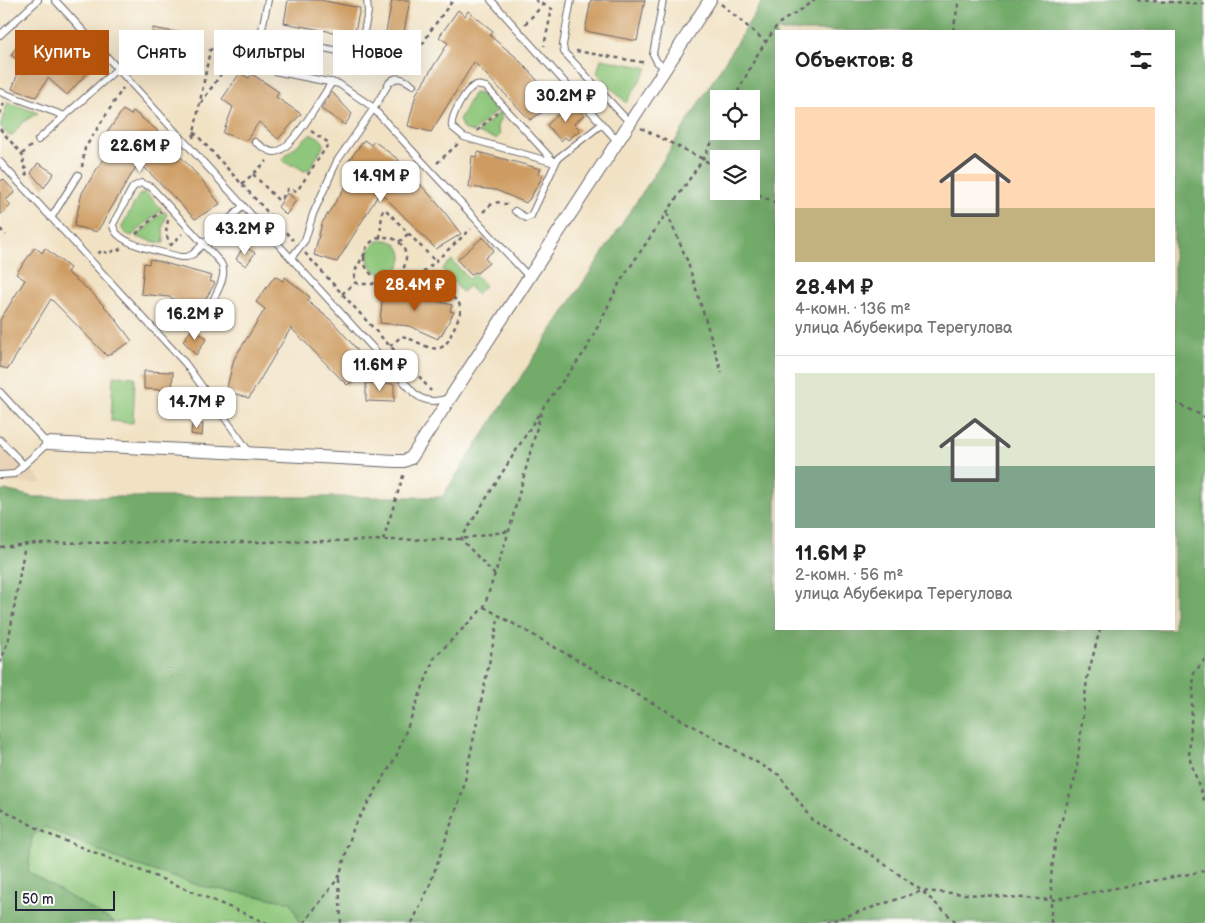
<!DOCTYPE html>
<html lang="ru">
<head>
<meta charset="utf-8">
<style>
	:root { --surface:#fff; --page:#f6f6f6; --text:#222; --muted:#767676; --line:#e0e0e0; --accent:#b45309 }
	body { margin:0; font-family:"Balsamiq Sans",sans-serif; background:var(--page); color:var(--text); height:100vh; display:flex; flex-direction:column; font-size:19px; white-space:nowrap }
	* { box-sizing:border-box; margin:0 }
	p { font-size:16px; color:var(--muted) }
	.icon { flex:none; width:28px; height:28px; fill:none; stroke:currentColor; stroke-width:2; stroke-linecap:round; stroke-linejoin:round }
	.map { position:relative; flex:1; overflow:hidden }
	.details { position:absolute; left:775px; top:30px; width:400px; height:600px; display:flex; flex-direction:column; background:var(--surface); border-radius:0px; box-shadow:0 5px 20px #0002 }
	.details>* { flex:none }
	.top-card { position:absolute; left:15px; top:30px; width:475px; height:45px; display:flex; gap:10px }
	.tools { position:absolute; left:710px; top:90px; display:grid; gap:10px }
	.tools a { display:grid; place-items:center; width:50px; height:50px; border-radius:0px; background:var(--surface); box-shadow:0 5px 20px #0002; font-size:25px }
	.scale { position:absolute; left:15px; bottom:12px; width:100px; box-sizing:border-box; padding-left:5px; border:2px solid #22223b; border-top:0; font-size:14px; line-height:18px; white-space:nowrap; color:#22223b; -webkit-text-stroke:4px #fdfcf7; paint-order:stroke }
	.price { position:absolute; translate:-50% -42px; padding:0 11px; border-radius:10px; background:#fff; color:#222; font-size:16px; line-height:32px; filter:drop-shadow(0 1px 2px #0008) }
	.price::after { content:''; position:absolute; left:50%; top:30px; width:15px; height:11px; margin-left:-8px; background:inherit; clip-path:polygon(0 0,100% 0,50% 100%) }
	.price.on { background:var(--accent); color:#fff }
	ul { padding:0; list-style:none }
	li { display:grid; align-content:center; gap:10px; height:265px; padding:0 20px }
	li+li { border-top:1px solid var(--line) }
	li span { display:grid; place-items:center; height:155px; border-radius:0px; color:#555 }
	li>.icon { margin-inline-start:auto }
	span .icon { width:90px; height:90px; fill:#fffc; stroke-width:1 }
	li b { font-size:21px }
	h2 { display:flex; justify-content:space-between; align-items:center; height:60px; padding:0 20px; font-size:21px }
	.tag { padding:0 18px; border-radius:0px; background:var(--surface); box-shadow:0 5px 20px #0002; font-size:18px; line-height:45px }
	.tag.on { background:var(--accent); color:#fff }
	.map>svg:first-child { display:block }
</style>
</head>
<body>
<div class="map">
<svg width="1205" height="923" viewBox="0 0 1205 923">
	<rect width="100%" height="100%" fill="#fdfcf7"/>
	<filter id="ink" filterUnits="userSpaceOnUse"><feTurbulence type="fractalNoise" baseFrequency=".02" numOctaves="2"/><feDisplacementMap in="SourceGraphic" scale="10" xChannelSelector="R" yChannelSelector="G"/><feConvolveMatrix kernelMatrix="1 2 1 2 8 2 1 2 1" color-interpolation-filters="sRGB"/></filter>
	<filter id="wash" filterUnits="userSpaceOnUse"><feTurbulence type="fractalNoise" baseFrequency=".0096" numOctaves="4" result="noise"/><feDisplacementMap in="SourceGraphic" scale="20" xChannelSelector="R" yChannelSelector="G"/><feGaussianBlur stdDeviation="1.12" result="paint"/><feColorMatrix in="noise" values="0 0 0 0 0 0 0 0 0 0 0 0 0 0 0 0 0 1.4 0 .05"/><feComposite in="paint" operator="in"/></filter>
	<g filter="url(#wash)">
		<rect width="100%" height="100%" fill="#f1e2c4"/>
		<!-- built -->
		<path fill="#e8d3b7" d="M0 435 26 463 43 483H0Z"/>
		<!-- green -->
		<path fill="#8fc77b" stroke="#58745b" d="M601 59 648 68 626 103 597 73Z
			M475 93 483 95 497 110 473 132 463 129 459 120 473 94Z
			M8 102 38 113 23 122 12 136H9L0 126Z
			M499 113 502 116 497 126 500 135 496 139 477 133Z
			M309 135C315 134 323 139 324 145L309 170 304 171 296 166 285 163 283 159 285 156Z
			M145 192 162 209 132 236C126 234 122 232 122 226L139 195Z
			M164 211 167 214 163 227 164 243H160L136 237Z
			M368 257a17 17 0 1 1 34 0a17 17 0 1 1-34 0Z
			M452 260 469 279 475 274 485 286 476 294 469 286 462 292 442 269Z
			M113 376 135 377 133 423 111 421Z
			M44 827 121 860 201 886 291 902 300 923H115L28 872 32 836Z"/>
		<!-- forest -->
		<path fill="#73ac6b" stroke="#4a6753" fill-rule="evenodd" d="M763 0H1205V923H300L291 902 201 886 121 860 45 827 32 836 28 872 115 923H0V493L5 490 33 497H442L656 172ZM776 31H1174V629H776ZM719 99H751V131H719ZM719 159H751V191H719Z"/>
		<g id="blocks">
			<!-- building -->
			<path fill="#ce9c62" d="M288 0H320L360 8 354 36 284 23Z
				M392 0H410L400 52 383 48Z
				M591 0H645L637 41 585 31Z
				M458 10 465 16 468 11 493 31 490 36 515 56 537 80 555 104 530 120 474 62 431 132 408 126 416 94 448 43 439 37Z
				M153 28 184 34 180 53 149 47Z
				M29 29 38 35 41 31 68 48 65 53 90 70 67 95 48 78 36 97 12 89 22 63 11 55Z
				M240 73 249 78 252 74 279 92 276 97 301 114 278 139 259 122 246 141 223 133 233 107 222 99Z
				M332 92 352 114 345 125 321 109Z
				M572 102 584 115 574 124 580 130 568 140 565 137 561 141 547 125Z
				M123 110 131 115 133 111 158 131 156 135 180 156 202 180 220 204 195 219 139 162 97 232 74 226 82 193 113 143 104 137Z
				M364 140 371 145 374 141 399 160 396 165 421 185 443 210 461 234 436 249 380 192 337 262 314 255 322 223 354 173 345 166Z
				M478 152 541 169 538 174 543 176 529 200H528L526 203 496 190 469 187 472 156 477 157Z
				M38 163 54 173 44 188 31 173Z
				M3 179 15 192 6 200 11 205 0 215V182Z
				M287 193 296 200 286 215 278 207Z
				M483 237 494 250 485 258 489 263 477 273 475 272 471 275 457 260Z
				M244 246 255 253 246 266 236 259Z
				M35 247 42 253 45 248 70 268 67 272 92 293 114 317 132 341 107 356 51 299 8 369 0 367V320L25 280 16 274Z
				M150 259 212 276 210 281 215 283 199 310 169 297 141 294 144 263 149 264Z
				M275 276 283 281 285 277 310 297 307 301 332 321 354 346 372 370 347 385 291 328 249 398 226 391 234 359 265 309 256 302Z
				M389 288 452 305 450 311 454 312 441 336H439L438 339 409 326 380 323 383 292 388 293Z
				M192 329 207 338 196 355 183 341Z
				M144 371 173 372 172 390 144 389Z
				M366 383 394 384V402L366 401Z
				M192 423 203 424 202 436 191 434Z"/>
		</g>
	</g>
	<g filter="url(#ink)">
		<use href="#blocks" fill-opacity="0" stroke="#6a656b" stroke-width="1"/>
		<g fill="none" stroke-linecap="round" stroke-linejoin="round">
			<!-- lane casing -->
			<g stroke="#6a656b" stroke-width="8">
				<path id="lane" d="M55 0 415 394C425 402 436 403 448 398
					M268 0 262 29 267 36 376 59
					M491 0 618 142
					M571 0 563 45 564 52 630 123
					M663 0 653 54 657 62 666 68
					M0 35 38 0
					M359 56 368 12 367 0
					M274 71 339 84 371 106 529 277
					M476 85 486 87 555 163 464 137 452 127C450 117 466 88 476 85Z
					M0 92 65 116
					M38 140 118 68
					M255 142C260 145 269 153 275 152 292 150 322 97 332 82
					M0 162 185 363 250 453
					M515 211 526 218 531 216 558 158 602 124
					M51 218 78 175
					M291 258 305 240 313 214 337 161 374 108 389 83C397 74 405 80 413 85
					M209 309C214 296 229 276 221 263L151 187 141 183 133 187 113 224C113 245 164 252 180 257H187L193 254 243 206
					M0 392 42 438 48 443 14 474 0 475
					M0 440 24 465"/>
			</g>
			<!-- street casing -->
			<g stroke="#6a656b" stroke-width="14">
				<path id="street" d="M48 443 396 461H404L411 458 710 0"/>
			</g>
			<!-- path -->
			<path stroke="#6a656b" stroke-width="2.5" stroke-dasharray="4 4" stroke-linecap="butt" d="M535 0 552 9 544 46
				M1137 0 1205 4
				M721 4 766 42
				M525 24 542 6 544 0
				M953 31 959 0
				M576 51 647 63
				M239 54 265 71
				M406 72 431 30 453 0
				M734 99 757 55 778 24 815 0
				M201 103 234 55
				M0 114 4 103
				M641 128 703 159 719 170
				M0 129 25 158 22 164 28 172 25 176
				M477 131 497 112
				M194 132 293 240
				M193 138 210 50 214 48 232 51 233 54 236 56 240 53 237 48 232 51
				M22 154 32 145
				M437 163 459 143
				M82 167 85 148 123 88
				M253 174 278 200 281 199 288 189 297 191 329 143 311 131
				M242 184 267 161
				M751 191 776 203
				M483 212C491 204 496 199 507 205
				M667 213 687 260 722 373
				M168 220 166 232 169 244
				M0 229 6 235
				M136 234 161 211
				M364 258a21 21 0 1 1 42 0a21 21 0 1 1-42 0Z
				M380 238 382 212 385 209 436 262
				M399 242 409 233
				M170 246 182 234
				M305 253 386 342 410 365 431 391
				M365 253 356 269 354 280 358 284H372L385 279 400 281 417 278 471 229
				M98 254 102 250 108 254 113 251 116 252 121 248
				M342 294 356 282
				M162 323 166 318 161 311 169 305 203 316
				M390 346 402 336C421 341 440 362 451 335 454 328 458 320 460 313 464 295 440 295 430 287 426 283 425 278 424 273
				M1174 402 1205 417
				M383 540 404 473
				M0 547 37 543 262 542 461 539 509 531
				M495 575 461 539 540 412
				M484 607 779 775 812 820 869 853 922 891 957 923
				M1205 659 1194 673 1189 757 1205 803
				M0 663 9 638 25 544
				M0 808 50 835 167 881 267 923
				M339 879 341 923
				M304 923 339 877 354 826 396 757 434 658 484 607 509 531 542 409 586 350 620 282 703 159 719 129
				M412 923 429 887 463 790 499 615
				M825 923 922 891 1052 900 1205 871
				M1051 923V877L1056 838 1076 775 1087 679 1100 629"/>
			<!-- lane -->
			<use href="#lane" stroke="#fff" stroke-width="6"/>
			<!-- street -->
			<use href="#street" stroke="#fff" stroke-width="12"/>
		</g>
	</g>
</svg>
<div class="tools">
<a><svg class="icon" aria-label="locate" viewBox="0 0 24 24"><circle cx="12" cy="12" r="6"/><path d="M12 2v4M12 18v4M2 12h4M18 12h4"/></svg></a>
<a><svg class="icon" aria-label="layers" viewBox="0 0 24 24"><path d="M12 4l9 5-9 5-9-5zM3 14l9 5 9-5"/></svg></a>
</div>
<div class="scale">50 m</div>
<b class="price" style="left:566px;top:123px">30.2M ₽</b>
<b class="price" style="left:140px;top:173px">22.6M ₽</b>
<b class="price" style="left:381px;top:203px">14.9M ₽</b>
<b class="price" style="left:245px;top:256px">43.2M ₽</b>
<b class="price on" style="left:415px;top:312px">28.4M ₽</b>
<b class="price" style="left:195px;top:341px">16.2M ₽</b>
<b class="price" style="left:380px;top:392px">11.6M ₽</b>
<b class="price" style="left:197px;top:429px">14.7M ₽</b>
<div class="top-card">
<a class="tag on">Купить</a>
<a class="tag">Снять</a>
<a class="tag">Фильтры</a>
<a class="tag">Новое</a>
</div>
<section class="details">
<h2>Объектов: 8<svg class="icon" aria-label="filters" viewBox="0 0 24 24"><path d="M4 7h16M4 17h16"/><circle cx="9" cy="7" r="2"/><circle cx="15" cy="17" r="2"/></svg></h2>
<ul>
<li><span style="background:linear-gradient(#ffd9b3 65%,#c2b280 0)"><svg class="icon" aria-label="home" viewBox="0 0 24 24"><path d="M3 11l9-7 9 7M6 9v11h12V9"/></svg></span><div><b>28.4M ₽</b><p>4-комн. · 136 m²</p><p>улица Абубекира Терегулова</p></div></li>
<li><span style="background:linear-gradient(#dfe7d0 60%,#7fa58c 0)"><svg class="icon" aria-label="home" viewBox="0 0 24 24"><path d="M3 11l9-7 9 7M6 9v11h12V9"/></svg></span><div><b>11.6M ₽</b><p>2-комн. · 56 m²</p><p>улица Абубекира Терегулова</p></div></li>
</ul>
</section>
</div>
</body>
</html>
